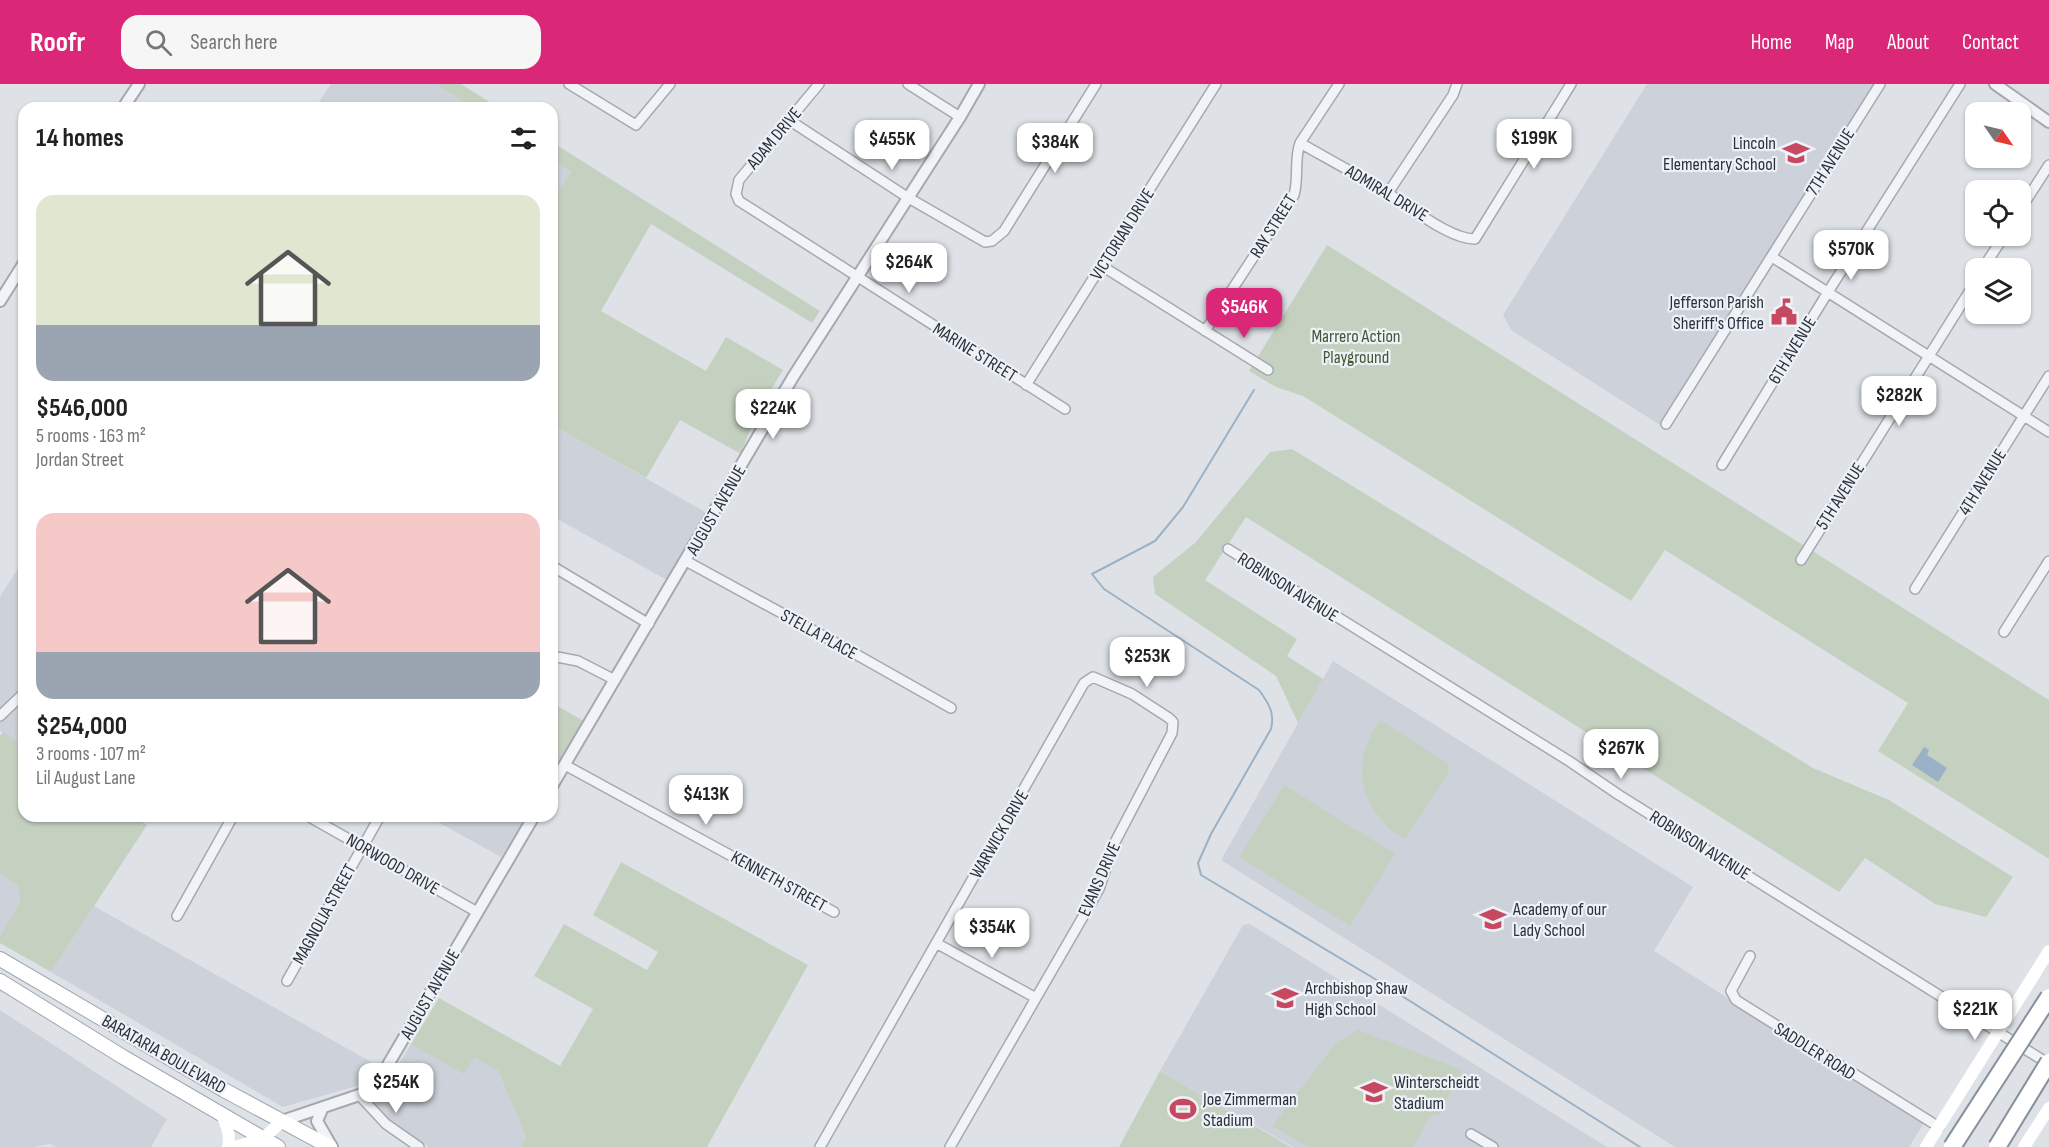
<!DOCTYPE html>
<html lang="en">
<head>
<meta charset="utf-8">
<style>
	:root { --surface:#fff; --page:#f6f6f6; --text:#222; --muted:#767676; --accent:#db2777 }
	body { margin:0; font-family:"Sofia Sans Condensed",sans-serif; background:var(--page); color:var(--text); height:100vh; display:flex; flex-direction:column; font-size:22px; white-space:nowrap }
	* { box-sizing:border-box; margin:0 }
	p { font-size:20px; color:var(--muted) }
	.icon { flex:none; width:33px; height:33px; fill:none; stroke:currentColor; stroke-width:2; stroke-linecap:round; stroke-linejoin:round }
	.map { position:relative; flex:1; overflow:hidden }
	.details { position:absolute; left:18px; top:18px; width:540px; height:720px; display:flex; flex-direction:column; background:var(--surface); border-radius:18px; box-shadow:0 2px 4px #0004 }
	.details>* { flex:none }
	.needle { width:39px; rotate:124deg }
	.fabs { position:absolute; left:1965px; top:18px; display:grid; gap:12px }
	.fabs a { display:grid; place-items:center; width:66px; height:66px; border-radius:12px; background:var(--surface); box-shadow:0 2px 4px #0004; font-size:30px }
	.price { position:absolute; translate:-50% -51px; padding:0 14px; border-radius:12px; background:#fff; color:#222; font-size:20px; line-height:39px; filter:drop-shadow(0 2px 3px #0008) }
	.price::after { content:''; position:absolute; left:50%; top:36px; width:18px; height:14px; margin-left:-9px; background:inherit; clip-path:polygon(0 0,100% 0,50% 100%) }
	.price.current { background:var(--accent); color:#fff }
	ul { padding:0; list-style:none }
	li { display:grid; align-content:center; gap:12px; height:318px; padding:0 18px }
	li span { display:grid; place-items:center; height:186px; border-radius:18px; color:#555 }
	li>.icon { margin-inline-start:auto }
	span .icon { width:108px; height:108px; fill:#fffc; stroke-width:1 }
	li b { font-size:26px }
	h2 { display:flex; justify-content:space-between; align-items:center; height:72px; padding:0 18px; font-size:26px }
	header { display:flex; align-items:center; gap:36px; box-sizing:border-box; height:84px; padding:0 30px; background:var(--accent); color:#fff }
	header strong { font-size:28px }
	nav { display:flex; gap:33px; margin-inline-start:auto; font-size:21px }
	.search { width:420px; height:54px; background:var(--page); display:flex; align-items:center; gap:15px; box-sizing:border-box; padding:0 21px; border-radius:18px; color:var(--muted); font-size:22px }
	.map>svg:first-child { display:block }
</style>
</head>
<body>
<header>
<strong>Roofr</strong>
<div class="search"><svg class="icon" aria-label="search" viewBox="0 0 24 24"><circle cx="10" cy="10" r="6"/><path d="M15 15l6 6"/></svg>Search here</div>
<nav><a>Home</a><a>Map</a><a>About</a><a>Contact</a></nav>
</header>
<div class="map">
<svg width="2049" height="1063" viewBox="0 0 2049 1063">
	<rect width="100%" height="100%" fill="#dee2e7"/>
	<!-- built -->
	<path fill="#cdd1d9" d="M331 0H436L473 24H315Z
		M1647 0H1876L1660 341 1511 246 1503 231Z
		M552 76 571 88 552 117Z
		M552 341 707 429 667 496 552 432Z
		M24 475V662L0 647V513Z
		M1333 577 1693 803 1654 867 1924 1039 1909 1063H1675L1221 776Z
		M427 732H513L524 738 501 773Z
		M0 790 18 802 20 818 0 852Z
		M94 822 380 983 369 995 360 1001 283 1023 51 888Z
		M1250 840 1607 1063H1293L1160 987 1243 841Z
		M0 926 167 1035 151 1063H56L50 1060 34 1063H0Z
		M411 960 464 989 474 972 498 987 526 1053 521 1063H429L393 1040 373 1022Z"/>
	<!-- green -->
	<path fill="#c5d1c0" d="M436 0H461L499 24H473Z
		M552 58 820 227 812 239 651 140 601 227 706 287 726 253 783 286 755 332 741 370 680 336 646 394 552 341V117L571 88 552 76Z
		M1327 161 2049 616V775L1878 667 1908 619 1665 466 1631 517 1303 312 1276 303 1249 287Z
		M1292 365 1813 684 1889 716 2013 793 1986 833 1935 820 1865 774 1839 808 1246 433 1205 496 1297 555 1287 572 1323 595 1298 639 1276 592 1155 510 1153 493 1196 458 1270 368Z
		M552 619 584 637 552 690Z
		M1380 636 1449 680 1448 689 1405 755C1398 751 1391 747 1386 741 1355 709 1355 671 1380 636Z
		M3 648 24 662V732H132L147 741 51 888 0 859V852L20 818 18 802 0 790V652Z
		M1284 701 1395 770 1350 842 1239 773Z
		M621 778 808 881 707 1063H521L526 1053 498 987 474 973 464 990 411 960 439 914 560 982 593 925 534 892 564 840 647 886 658 868 593 831Z
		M1358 946 1462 986 1439 1031 1430 1032 1413 1063H1308L1272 1042 1337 958Z
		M1160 987 1291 1063H1119Z"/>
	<!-- water -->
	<path fill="#9bb1c5" d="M1924 663 1929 666 1927 671 1947 684 1938 698 1912 681Z"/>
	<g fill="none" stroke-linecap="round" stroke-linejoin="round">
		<!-- stream -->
		<path stroke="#9bb1c5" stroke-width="2" d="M1254 306 1183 423 1155 457 1092 490 1104 505 1259 606C1269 620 1275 629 1271 645L1211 750 1198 779 1201 791 1380 898 1640 1063"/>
		<!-- minor casing -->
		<g stroke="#a4a9b1" stroke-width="12">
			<path id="minor" d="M569 0 636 41 670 0
				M819 0 739 96 736 110 739 117 1065 325
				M908 0 960 33
				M789 36 907 113 985 158 992 157 1004 147 1096 0
				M1300 59C1330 76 1360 92 1389 110 1411 123 1449 155 1475 155L1571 0
				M1388 109 1453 11 1457 0
				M2020 126 2049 81
				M1772 173 2049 348
				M1102 182 1268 286
				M1983 184 2004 152
				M1205 247 1294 111C1299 94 1294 75 1300 59L1339 0
				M1026 301 1216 0
				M1666 340 1880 0
				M1722 381 1828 208 1960 0
				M1228 465 1569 677 1619 711 2049 980
				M1801 476 1976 197
				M686 477 829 555 951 624
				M552 482 649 540
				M1915 505 2049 292
				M2004 548 2049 477
				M552 572 578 577 615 596
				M0 632 24 609
				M565 681 834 828
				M308 732 477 828
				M177 832 233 732
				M936 859 1036 914
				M1750 872 1731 907 1736 916 1939 1043
				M287 897 380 732
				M359 1011 386 1040 419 1063
				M1471 1050 1493 1063
				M820 1063 1084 599 1093 593 1132 610 1169 634 1173 638 1172 649 1114 760 1099 805 950 1063"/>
		</g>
		<!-- tertiary casing -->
		<g stroke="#a4a9b1" stroke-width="14">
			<path id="tertiary" d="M1995 0 2049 38
				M123 24 139 0
				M0 217 24 179
				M552 702 793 293 960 33 979 0
				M323 1023 317 1037 332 1063
				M282 1037 359 1011 371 1004 382 991 534 732"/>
		</g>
		<!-- primary casing -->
		<g stroke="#9ea7b2" stroke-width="16">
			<path id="primary" d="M0 875 224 1006 330 1063
				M0 897 123 973 278 1063"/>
		</g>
		<!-- minor -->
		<use href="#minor" stroke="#f1f3f6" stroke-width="9"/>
		<!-- tertiary -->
		<use href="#tertiary" stroke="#f1f3f6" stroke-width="10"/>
		<!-- secondary -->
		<path stroke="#fff" stroke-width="12" d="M221 1029C226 1040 231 1050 228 1063
			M234 1063 260 1056
			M254 1063 282 1037
			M1926 1063 2049 867
			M2024 1063 2049 1024"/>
		<!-- primary -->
		<use href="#primary" stroke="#fff" stroke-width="14"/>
		<!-- motorway-bridge casing -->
		<g stroke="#87909d" stroke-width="20" stroke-linecap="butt">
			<path id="motorway-bridge" d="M1952 1063 2049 913
				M1997 1063 2049 978"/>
		</g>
		<!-- motorway-bridge -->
		<use href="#motorway-bridge" stroke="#fff" stroke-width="16"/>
	</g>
	<!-- icons -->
	<defs>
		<g id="school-bare" transform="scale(2.07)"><path d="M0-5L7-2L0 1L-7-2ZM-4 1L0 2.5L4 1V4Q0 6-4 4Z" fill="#c64961" stroke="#eef1f5" stroke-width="2.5" paint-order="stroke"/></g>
		<g id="civic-bare" transform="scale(2.07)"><path d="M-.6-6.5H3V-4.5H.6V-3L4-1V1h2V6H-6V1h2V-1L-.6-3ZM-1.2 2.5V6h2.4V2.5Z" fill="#c64961" stroke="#eef1f5" stroke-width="2.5" paint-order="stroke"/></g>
		<g id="stadium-bare" transform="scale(2.07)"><path d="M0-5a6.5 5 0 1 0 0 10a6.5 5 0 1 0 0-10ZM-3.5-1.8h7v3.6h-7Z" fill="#c64961" stroke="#eef1f5" stroke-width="2.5" paint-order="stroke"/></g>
	</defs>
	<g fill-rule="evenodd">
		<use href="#school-bare" x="1796" y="69"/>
		<use href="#civic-bare" x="1784" y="228"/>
		<use href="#school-bare" x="1493" y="835"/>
		<use href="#school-bare" x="1285" y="914"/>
		<use href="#school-bare" x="1374" y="1008"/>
		<use href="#stadium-bare" x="1183" y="1025"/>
	</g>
	<g text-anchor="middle" stroke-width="4.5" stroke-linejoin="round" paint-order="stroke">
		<!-- street labels -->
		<g font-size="18" fill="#28313d" stroke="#eef1f5">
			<text transform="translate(774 54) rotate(-50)" y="6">ADAM DRIVE</text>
			<text transform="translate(1830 78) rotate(-58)" y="6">7TH AVENUE</text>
			<text transform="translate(1387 109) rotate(31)" y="6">ADMIRAL DRIVE</text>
			<text transform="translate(1273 142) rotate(-58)" y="6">RAY STREET</text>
			<text transform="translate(1122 150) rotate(-58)" y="6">VICTORIAN DRIVE</text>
			<text transform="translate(1792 266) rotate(-59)" y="6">6TH AVENUE</text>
			<text transform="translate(975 268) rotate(32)" y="6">MARINE STREET</text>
			<text transform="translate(1982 398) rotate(-58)" y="6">4TH AVENUE</text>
			<text transform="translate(1840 412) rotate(-58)" y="6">5TH AVENUE</text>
			<text transform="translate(716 426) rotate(-60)" y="6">AUGUST AVENUE</text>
			<text transform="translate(1288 503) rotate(32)" y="6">ROBINSON AVENUE</text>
			<text transform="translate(819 550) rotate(29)" y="6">STELLA PLACE</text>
			<text transform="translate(999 750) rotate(-60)" y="6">WARWICK DRIVE</text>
			<text transform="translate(1700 761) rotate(32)" y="6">ROBINSON AVENUE</text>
			<text transform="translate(393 780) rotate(30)" y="6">NORWOOD DRIVE</text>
			<text transform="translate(1099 795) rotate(-66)" y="6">EVANS DRIVE</text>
			<text transform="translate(779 797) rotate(29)" y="6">KENNETH STREET</text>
			<text transform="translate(324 830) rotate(-61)" y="6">MAGNOLIA STREET</text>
			<text transform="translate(430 910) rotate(-60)" y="6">AUGUST AVENUE</text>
			<text transform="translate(1815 967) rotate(32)" y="6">SADDLER ROAD</text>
			<text transform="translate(164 970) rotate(30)" y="6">BARATARIA BOULEVARD</text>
		</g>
		<!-- poi labels -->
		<g font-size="18" fill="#28313d" stroke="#eef1f5" text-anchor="start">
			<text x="1776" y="65" text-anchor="end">Lincoln<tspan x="1776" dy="21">Elementary School</tspan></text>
			<text x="1764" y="224" text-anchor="end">Jefferson Parish<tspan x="1764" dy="21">Sheriff's Office</tspan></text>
			<text x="1513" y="831">Academy of our<tspan x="1513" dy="21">Lady School</tspan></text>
			<text x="1305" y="910">Archbishop Shaw<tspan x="1305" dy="21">High School</tspan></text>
			<text x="1394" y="1004">Winterscheidt<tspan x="1394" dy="21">Stadium</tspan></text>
			<text x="1203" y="1021">Joe Zimmerman<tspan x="1203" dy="21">Stadium</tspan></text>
		</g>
		<!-- park labels -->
		<g font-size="18" fill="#3e5836" stroke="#eef1f5">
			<text x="1356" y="258">Marrero Action<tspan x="1356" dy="21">Playground</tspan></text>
		</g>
	</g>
</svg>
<div class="fabs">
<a><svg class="needle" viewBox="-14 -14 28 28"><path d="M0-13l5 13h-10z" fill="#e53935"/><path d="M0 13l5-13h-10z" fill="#767676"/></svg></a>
<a><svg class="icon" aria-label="locate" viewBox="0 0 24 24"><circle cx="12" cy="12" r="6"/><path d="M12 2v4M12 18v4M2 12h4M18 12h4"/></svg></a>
<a><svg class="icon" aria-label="layers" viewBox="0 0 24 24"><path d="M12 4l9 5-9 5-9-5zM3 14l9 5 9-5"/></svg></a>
</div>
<b class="price" style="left:1534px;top:86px">$199K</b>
<b class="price" style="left:892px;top:87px">$455K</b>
<b class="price" style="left:1055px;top:90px">$384K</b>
<b class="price" style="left:1851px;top:197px">$570K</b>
<b class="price" style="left:909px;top:210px">$264K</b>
<b class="price current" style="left:1244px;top:255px">$546K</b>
<b class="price" style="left:1899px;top:343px">$282K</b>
<b class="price" style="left:773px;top:356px">$224K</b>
<b class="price" style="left:1147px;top:604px">$253K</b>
<b class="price" style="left:1621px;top:696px">$267K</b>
<b class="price" style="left:706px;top:742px">$413K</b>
<b class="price" style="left:992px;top:875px">$354K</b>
<b class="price" style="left:1975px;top:957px">$221K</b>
<b class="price" style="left:396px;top:1030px">$254K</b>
<section class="details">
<h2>14 homes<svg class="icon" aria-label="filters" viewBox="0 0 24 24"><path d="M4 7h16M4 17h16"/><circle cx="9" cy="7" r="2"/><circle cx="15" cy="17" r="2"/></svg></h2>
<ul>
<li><span style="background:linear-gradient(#dfe7d0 70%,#9aa5b1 0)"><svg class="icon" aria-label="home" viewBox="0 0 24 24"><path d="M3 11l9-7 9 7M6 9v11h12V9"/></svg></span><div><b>$546,000</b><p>5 rooms · 163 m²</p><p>Jordan Street</p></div></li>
<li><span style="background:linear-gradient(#f6c9c9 75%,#9aa5b1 0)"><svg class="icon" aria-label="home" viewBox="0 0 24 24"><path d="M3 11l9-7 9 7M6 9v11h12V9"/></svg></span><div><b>$254,000</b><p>3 rooms · 107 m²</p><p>Lil August Lane</p></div></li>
</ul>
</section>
</div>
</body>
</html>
